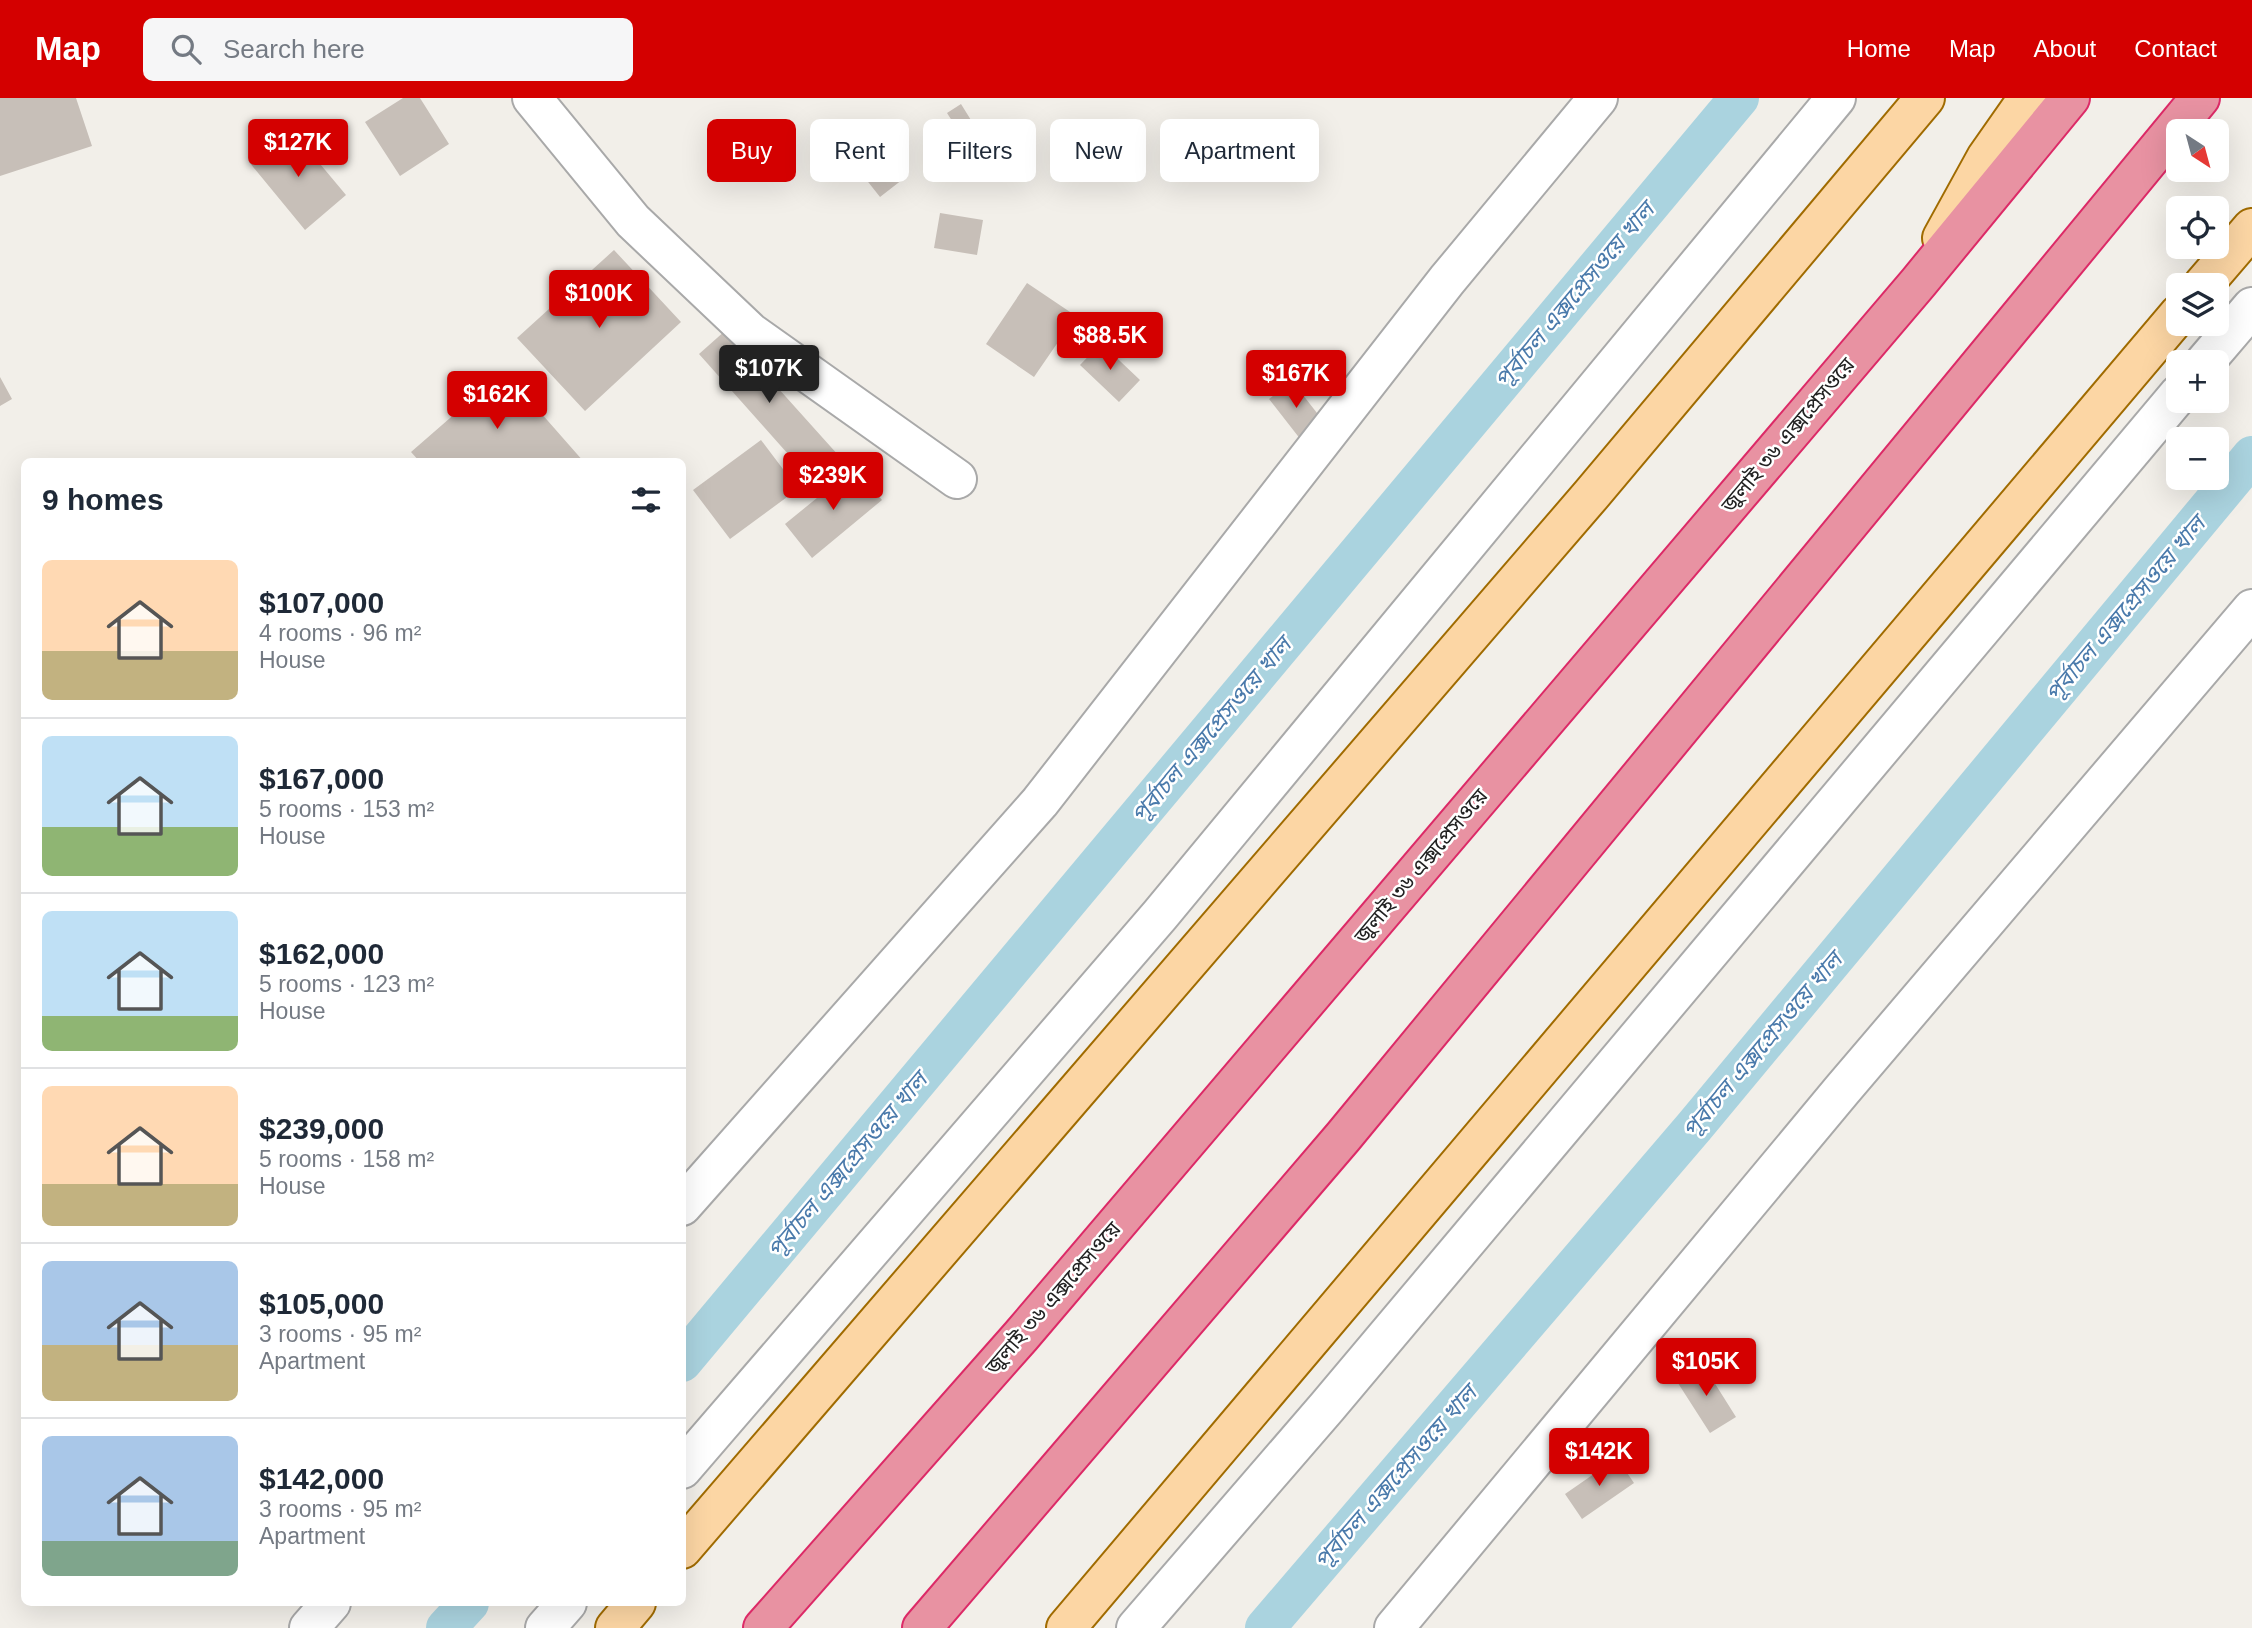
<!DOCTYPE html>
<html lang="en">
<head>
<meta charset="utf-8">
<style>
	:root { --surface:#fff; --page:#f6f6f7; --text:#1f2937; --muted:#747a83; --line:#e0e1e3; --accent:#d40000 }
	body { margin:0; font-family:Helvetica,"Noto Sans Bengali",sans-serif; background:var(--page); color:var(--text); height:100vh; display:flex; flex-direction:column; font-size:26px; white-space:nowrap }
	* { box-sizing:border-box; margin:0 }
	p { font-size:23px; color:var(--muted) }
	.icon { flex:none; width:38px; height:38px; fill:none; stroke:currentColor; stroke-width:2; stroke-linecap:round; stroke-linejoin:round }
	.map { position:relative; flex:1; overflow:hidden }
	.sheet { position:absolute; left:21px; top:360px; width:665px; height:1148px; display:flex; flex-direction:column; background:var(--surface); border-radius:10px; box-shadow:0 7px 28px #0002 }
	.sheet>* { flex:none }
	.guide { position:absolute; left:707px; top:21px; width:665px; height:63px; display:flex; gap:14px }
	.needle { width:46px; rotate:144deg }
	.buttons { position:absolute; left:2166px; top:21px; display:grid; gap:14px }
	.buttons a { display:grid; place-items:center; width:63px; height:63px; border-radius:10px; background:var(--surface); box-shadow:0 7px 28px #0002; font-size:35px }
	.price { position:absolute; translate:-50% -60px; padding:0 16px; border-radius:7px; background:var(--accent); color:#fff; font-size:23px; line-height:46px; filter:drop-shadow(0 2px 4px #0008) }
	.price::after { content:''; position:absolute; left:50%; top:42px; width:21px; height:16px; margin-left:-10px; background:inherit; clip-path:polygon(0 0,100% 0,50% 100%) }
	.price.selected { background:#222; color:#fff }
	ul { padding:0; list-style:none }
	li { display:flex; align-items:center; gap:21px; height:175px; padding:0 21px }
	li+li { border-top:2px solid var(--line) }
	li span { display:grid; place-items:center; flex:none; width:196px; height:140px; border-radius:10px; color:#555 }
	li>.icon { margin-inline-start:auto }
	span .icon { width:84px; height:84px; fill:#fffc; stroke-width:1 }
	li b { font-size:30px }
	h2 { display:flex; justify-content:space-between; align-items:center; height:84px; padding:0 21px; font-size:30px }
	.tag { padding:0 24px; border-radius:10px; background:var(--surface); box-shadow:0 7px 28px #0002; font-size:24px; line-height:63px }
	.tag.selected { background:var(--accent); color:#fff }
	header { display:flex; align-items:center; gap:42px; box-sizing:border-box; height:98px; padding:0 35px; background:var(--accent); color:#fff }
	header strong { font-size:33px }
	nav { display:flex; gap:38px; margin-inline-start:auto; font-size:24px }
	.search { width:490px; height:63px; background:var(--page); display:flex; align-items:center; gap:18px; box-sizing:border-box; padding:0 24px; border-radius:10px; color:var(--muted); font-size:26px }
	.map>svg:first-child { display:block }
</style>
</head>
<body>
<header>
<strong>Map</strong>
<div class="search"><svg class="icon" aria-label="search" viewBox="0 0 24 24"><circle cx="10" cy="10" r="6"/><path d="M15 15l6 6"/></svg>Search here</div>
<nav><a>Home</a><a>Map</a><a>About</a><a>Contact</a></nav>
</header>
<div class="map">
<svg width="2252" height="1530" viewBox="0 0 2252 1530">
	<rect width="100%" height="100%" fill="#f2efe9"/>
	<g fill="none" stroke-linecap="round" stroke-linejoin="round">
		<!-- canal -->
		<path stroke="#aad3df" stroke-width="40" d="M682 1264 1739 0
			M446 1530 469 1505
			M1265 1530 1694 1029 2252 358"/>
	</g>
	<!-- building -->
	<path fill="#c7bfb8" d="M0 0H76L92 48 0 78Z
		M403 0H420L449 46 400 78 365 24Z
		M961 6 979 35 965 43 947 15Z
		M290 30 346 97 305 132 249 64Z
		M874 35 907 78 880 99 846 56Z
		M940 115 983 122 977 157 934 150Z
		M614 152 681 224 585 313 517 240Z
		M1027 185 1076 218 1034 279 986 246Z
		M726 232 839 358 812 383 699 256Z
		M1101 245 1140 282 1119 304 1080 267Z
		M504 273 584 364H420L411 354Z
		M0 279 12 301 0 308Z
		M1292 283 1324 324 1301 342 1269 301Z
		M761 342 798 391 730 441 693 392Z
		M855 369 882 402 812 460 785 426Z
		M1702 1265 1736 1319 1710 1335 1676 1282Z
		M1617 1360 1634 1385 1582 1421 1565 1396Z"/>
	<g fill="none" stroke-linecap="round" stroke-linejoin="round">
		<!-- minor casing -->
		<g stroke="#a9a9a9" stroke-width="42">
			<path id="minor" d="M532 0 633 123 750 234 957 381
				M2205 264 2252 209
				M682 1108 1040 704 1447 182 1598 0
				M682 1371 1160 817 1836 0
				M309 1530 331 1505
				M545 1530 567 1505
				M1136 1530 1327 1309 2179 296
				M1394 1530 1842 992 2252 511"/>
		</g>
		<!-- major casing -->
		<g stroke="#a06b00" stroke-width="42">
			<path id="major" d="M1942 140 1986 60 2028 0
				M2203 187 2252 130
				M682 1451 1591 397 1925 0
				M615 1530 636 1505
				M1066 1530 2179 216"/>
		</g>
		<!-- highway casing -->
		<g stroke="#dc2a67" stroke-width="42">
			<path id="highway" d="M763 1530 1021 1238 1918 185 2070 0
				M922 1530 1343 1039 2200 0"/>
		</g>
		<!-- minor -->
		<use href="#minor" stroke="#fff" stroke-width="38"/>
		<!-- major -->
		<use href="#major" stroke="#fcd6a4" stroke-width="38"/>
		<!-- highway -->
		<use href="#highway" stroke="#e892a2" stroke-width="38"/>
	</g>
	<g text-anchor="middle" stroke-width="5" stroke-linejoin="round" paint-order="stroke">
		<!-- street labels -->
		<g font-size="21" fill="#222" stroke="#fff">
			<text transform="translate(1788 337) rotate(-50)" y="7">জুলাই ৩৬ এক্সপ্রেসওয়ে</text>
			<text transform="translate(1421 768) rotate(-50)" y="7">জুলাই ৩৬ এক্সপ্রেসওয়ে</text>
			<text transform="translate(1053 1200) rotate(-49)" y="7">জুলাই ৩৬ এক্সপ্রেসওয়ে</text>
		</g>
		<!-- water labels -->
		<g font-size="23" font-style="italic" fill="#4a7aab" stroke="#fff">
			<text transform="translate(1574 197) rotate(-50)" y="8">পূর্বাচল এক্সপ্রেসওয়ে খাল</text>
			<text transform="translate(2125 511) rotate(-50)" y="8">পূর্বাচল এক্সপ্রেসওয়ে খাল</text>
			<text transform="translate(1211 632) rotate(-50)" y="8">পূর্বাচল এক্সপ্রেসওয়ে খাল</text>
			<text transform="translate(1762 947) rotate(-50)" y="8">পূর্বাচল এক্সপ্রেসওয়ে খাল</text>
			<text transform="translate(847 1067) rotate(-50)" y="8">পূর্বাচল এক্সপ্রেসওয়ে খাল</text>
			<text transform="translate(1395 1379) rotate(-49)" y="8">পূর্বাচল এক্সপ্রেসওয়ে খাল</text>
		</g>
	</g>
</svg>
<div class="buttons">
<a><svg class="needle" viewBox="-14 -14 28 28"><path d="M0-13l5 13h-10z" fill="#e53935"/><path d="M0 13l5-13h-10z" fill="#747a83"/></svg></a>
<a><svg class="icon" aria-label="locate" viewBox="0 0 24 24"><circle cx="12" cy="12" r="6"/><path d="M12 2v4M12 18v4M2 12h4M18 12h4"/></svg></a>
<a><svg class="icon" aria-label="layers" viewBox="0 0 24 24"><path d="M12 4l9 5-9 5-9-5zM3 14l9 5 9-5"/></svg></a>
<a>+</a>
<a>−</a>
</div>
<b class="price" style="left:298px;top:81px">$127K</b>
<b class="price" style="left:599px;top:232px">$100K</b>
<b class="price" style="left:1110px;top:274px">$88.5K</b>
<b class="price selected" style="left:769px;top:307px">$107K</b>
<b class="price" style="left:1296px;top:312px">$167K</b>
<b class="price" style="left:497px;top:333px">$162K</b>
<b class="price" style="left:833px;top:414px">$239K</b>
<b class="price" style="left:1706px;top:1300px">$105K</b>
<b class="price" style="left:1599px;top:1390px">$142K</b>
<div class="guide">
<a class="tag selected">Buy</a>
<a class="tag">Rent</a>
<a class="tag">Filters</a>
<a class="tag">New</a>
<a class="tag">Apartment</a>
</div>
<section class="sheet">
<h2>9 homes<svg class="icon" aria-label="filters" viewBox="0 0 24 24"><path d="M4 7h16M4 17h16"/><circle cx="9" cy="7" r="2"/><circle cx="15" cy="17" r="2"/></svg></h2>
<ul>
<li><span style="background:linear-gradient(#ffd9b3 65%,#c2b280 0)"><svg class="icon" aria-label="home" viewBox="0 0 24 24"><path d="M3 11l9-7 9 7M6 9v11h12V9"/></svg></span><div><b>$107,000</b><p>4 rooms · 96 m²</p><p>House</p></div></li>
<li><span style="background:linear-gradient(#bfe0f5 65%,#8fb573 0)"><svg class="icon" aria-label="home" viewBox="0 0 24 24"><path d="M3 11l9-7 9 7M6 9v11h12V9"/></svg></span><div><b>$167,000</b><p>5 rooms · 153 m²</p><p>House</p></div></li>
<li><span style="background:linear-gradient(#bfe0f5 75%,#8fb573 0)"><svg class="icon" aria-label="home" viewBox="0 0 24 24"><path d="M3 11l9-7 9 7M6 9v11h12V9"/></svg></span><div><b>$162,000</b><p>5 rooms · 123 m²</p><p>House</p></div></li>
<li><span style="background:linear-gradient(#ffd9b3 70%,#c2b280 0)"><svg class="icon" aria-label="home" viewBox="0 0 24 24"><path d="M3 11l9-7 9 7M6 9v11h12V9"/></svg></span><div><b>$239,000</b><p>5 rooms · 158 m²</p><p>House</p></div></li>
<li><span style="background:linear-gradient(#a9c7e8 60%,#c2b280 0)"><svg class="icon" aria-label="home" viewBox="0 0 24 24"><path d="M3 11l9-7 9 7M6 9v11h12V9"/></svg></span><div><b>$105,000</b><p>3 rooms · 95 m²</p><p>Apartment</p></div></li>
<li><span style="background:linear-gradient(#a9c7e8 75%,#7fa58c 0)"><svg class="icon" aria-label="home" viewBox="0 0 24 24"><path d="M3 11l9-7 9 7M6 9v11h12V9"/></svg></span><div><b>$142,000</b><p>3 rooms · 95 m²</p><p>Apartment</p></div></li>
</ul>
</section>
</div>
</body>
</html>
